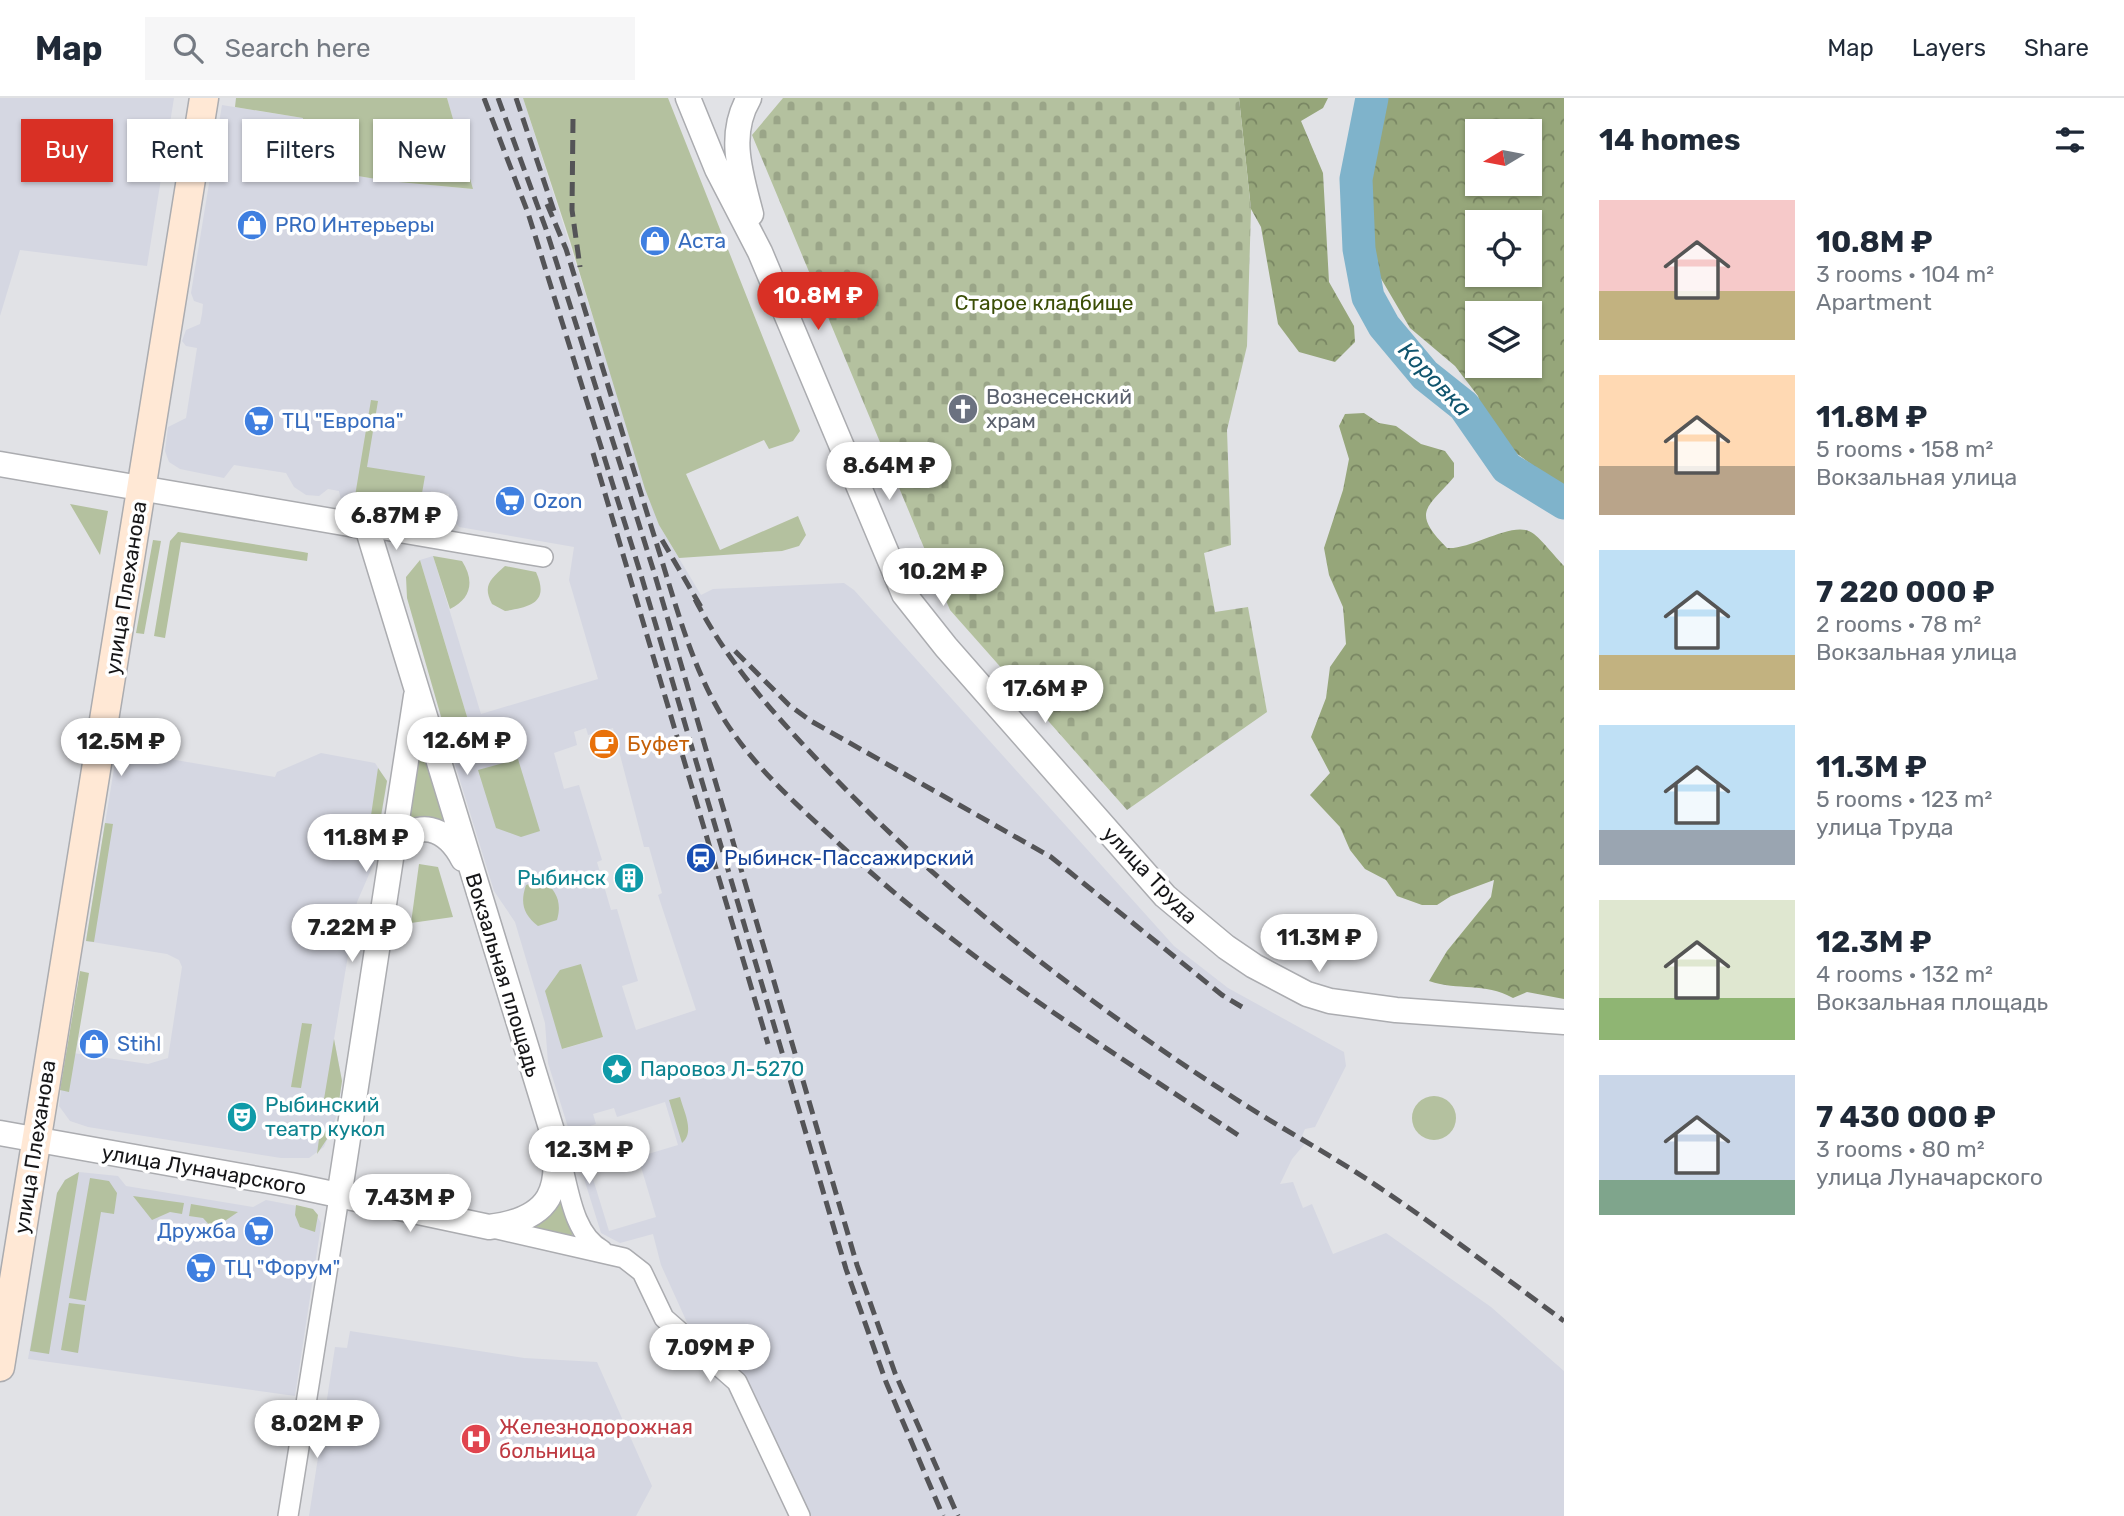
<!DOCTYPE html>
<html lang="en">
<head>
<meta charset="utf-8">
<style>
	:root { --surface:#fff; --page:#f6f6f7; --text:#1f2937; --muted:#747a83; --line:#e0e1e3; --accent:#d93025 }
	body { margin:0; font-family:Rubik,sans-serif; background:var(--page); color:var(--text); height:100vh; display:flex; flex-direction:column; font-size:26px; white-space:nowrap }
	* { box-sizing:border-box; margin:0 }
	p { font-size:23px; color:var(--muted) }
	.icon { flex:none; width:38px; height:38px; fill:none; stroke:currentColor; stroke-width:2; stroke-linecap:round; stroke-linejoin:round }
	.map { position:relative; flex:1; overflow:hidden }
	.side { display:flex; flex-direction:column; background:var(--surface); width:560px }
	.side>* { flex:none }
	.top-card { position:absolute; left:21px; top:21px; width:665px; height:63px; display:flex; gap:14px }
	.needle { width:46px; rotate:260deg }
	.controls { position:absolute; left:1465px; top:21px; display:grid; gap:14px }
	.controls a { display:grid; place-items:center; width:77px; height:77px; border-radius:0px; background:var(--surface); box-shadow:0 2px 5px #0004; font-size:35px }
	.price { position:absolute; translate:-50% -60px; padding:0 16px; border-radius:24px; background:#fff; color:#222; font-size:23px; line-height:46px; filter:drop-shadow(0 2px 4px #0008) }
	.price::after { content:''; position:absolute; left:50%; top:42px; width:21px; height:16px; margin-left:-10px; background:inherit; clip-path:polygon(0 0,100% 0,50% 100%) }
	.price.current { background:var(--accent); color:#fff }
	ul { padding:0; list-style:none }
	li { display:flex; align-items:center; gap:21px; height:175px; padding:0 35px }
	li span { display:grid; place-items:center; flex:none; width:196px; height:140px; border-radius:0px; color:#555 }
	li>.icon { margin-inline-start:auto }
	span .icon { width:84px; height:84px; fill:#fffc; stroke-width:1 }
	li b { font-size:30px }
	h2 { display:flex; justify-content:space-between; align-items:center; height:84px; padding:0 35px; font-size:30px }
	.chip { padding:0 24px; border-radius:0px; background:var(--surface); box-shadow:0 2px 5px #0004; font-size:24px; line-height:63px }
	.chip.current { background:var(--accent); color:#fff }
	header { display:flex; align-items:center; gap:42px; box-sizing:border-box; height:98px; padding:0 35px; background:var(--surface); border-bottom:2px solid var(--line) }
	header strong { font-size:33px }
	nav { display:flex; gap:38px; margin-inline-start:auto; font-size:24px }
	.search { width:490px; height:63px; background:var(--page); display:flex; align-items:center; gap:18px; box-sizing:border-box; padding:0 24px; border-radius:0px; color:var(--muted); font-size:26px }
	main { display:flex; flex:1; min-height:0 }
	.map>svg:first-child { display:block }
</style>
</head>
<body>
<header>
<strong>Map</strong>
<div class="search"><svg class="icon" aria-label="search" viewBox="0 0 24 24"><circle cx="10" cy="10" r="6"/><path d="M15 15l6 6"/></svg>Search here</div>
<nav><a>Map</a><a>Layers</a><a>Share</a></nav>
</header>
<main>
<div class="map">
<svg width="1564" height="1418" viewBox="0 0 1564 1418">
	<defs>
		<pattern id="forest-crowns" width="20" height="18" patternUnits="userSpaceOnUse" patternTransform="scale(1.75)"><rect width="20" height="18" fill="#96a67a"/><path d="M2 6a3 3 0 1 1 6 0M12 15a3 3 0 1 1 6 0" fill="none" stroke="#798663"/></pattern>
		<pattern id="cemetery-stones" width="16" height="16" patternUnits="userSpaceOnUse" patternTransform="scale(1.75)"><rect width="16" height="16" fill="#b4c19f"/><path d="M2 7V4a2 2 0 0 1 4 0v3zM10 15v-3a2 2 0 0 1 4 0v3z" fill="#9aa588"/></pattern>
	</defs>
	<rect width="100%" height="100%" fill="#e1e2e6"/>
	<!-- built -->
	<path fill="#d5d7e2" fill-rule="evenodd" d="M0 0H174L147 168 20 152 0 218Z
		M447 0H523L659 427 701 497 713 491 844 485 854 492 1174 848 1228 890 1344 954 1346 968 1315 1029 1305 1031 1302 1038 1308 1042 1292 1061 1280 1086 1293 1084 1303 1110 1312 1106 1333 1156 1386 1135 1491 1209 1564 1273V1418H810L748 1283 690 1231 661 1167 653 1136 620 1145 601 1135 548 965 545 925 515 824 494 793 450 650 474 642 420 462 433 458 481 616 598 581 569 482 574 449 459 429 449 416V396L431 393 424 412 407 415 346 405 341 402 339 393 328 391 319 398 306 397 294 389 286 375 234 367 224 380 180 371 169 364 165 353 168 329 186 320 197 250 186 248 182 243 186 232 200 226 202 216 203 206 194 203 191 195 222 7 303 20 298 68 388 83 472 91ZM586 630 588 637 613 630 644 749H649L662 795 658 797 696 912 636 932 622 888 638 883 617 811 611 812 597 764 602 762 579 687 564 691 554 655 577 647 574 634ZM581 866 603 939 563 951H562ZM665 1004 678 1047 638 1059 656 1119 609 1133 578 1032 596 1026 593 1016 614 1010 617 1019Z
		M117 652 275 679 277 674 321 655 375 665 387 683 374 765 357 804 334 941 342 983 337 1017 324 1049 309 1060H281L88 1029 70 1023 59 1008 66 954 148 966 168 960 182 869 179 862 167 856 86 843Z
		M79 1074 118 1078 126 1088 253 1109 266 1102 313 1111 321 1125 320 1134 295 1298 28 1261 57 1095 65 1082Z
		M350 1233 524 1260 597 1264 652 1388 636 1418H309L335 1249 347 1250Z"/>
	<!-- green -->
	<path fill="#b4c19f" d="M236 0H447L473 91 388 83 298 68 303 20 235 9Z
		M523 0H668L800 333 793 343 769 351 764 342 686 376 720 452 798 418 806 437 799 448 782 453 679 460 659 427 645 391 570 143Z
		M371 302 378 303 367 369 425 378 421 401 416 407 355 398Z
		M70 406 108 413 100 457Z
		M178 434 303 454 308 455 307 463 181 444 165 540 154 538 170 443Z
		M153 442 161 443 144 536 136 535Z
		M433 458 462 463C475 483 471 501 450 511Z
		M420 462 474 642 450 650 407 500 406 479Z
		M505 468 536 474C550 505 530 509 505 513L492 506C482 487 491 481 505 468Z
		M419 618 445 719 440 724 410 723 407 720Z
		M518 661 540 733 521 739 496 730 478 672Z
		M378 670 387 683 377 741 369 731Z
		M105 725 113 726 94 844 86 843Z
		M419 766 438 769 453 819 411 825Z
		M543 782C557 793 562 805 557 822L538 828C523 816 520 805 526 787Z
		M581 866 603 939 562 951 545 893 560 872Z
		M80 873 89 875 69 994 60 992Z
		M302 925 312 926 301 990 291 989Z
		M334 941 342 983 337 1017 329 1015 324 1001Z
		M1412 1020a22 22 0 1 1 44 0a22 22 0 1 1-44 0Z
		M680 999C684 1014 695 1034 682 1045L669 1002Z
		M327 1031 333 1032 317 1056 319 1041Z
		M79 1074 49 1256 30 1253 57 1095 65 1082Z
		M90 1080 109 1083 117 1095 114 1116 101 1114 86 1203 69 1200Z
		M559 1092 574 1142 527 1133Z
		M133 1098 184 1105 182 1116 170 1114 152 1122Z
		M191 1106 238 1114 213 1131 203 1120 189 1118Z
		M296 1107 313 1111 318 1117 315 1134 300 1129 295 1117Z
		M69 1205 85 1207 78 1255 61 1252Z"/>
	<!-- forest -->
	<path fill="url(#forest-crowns)" fill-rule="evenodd" d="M1239 0H1328L1323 10 1301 23 1323 75 1329 184 1354 228 1355 244 1335 264 1299 254 1278 226 1261 129 1251 111Z
		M1381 0H1564V390L1509 350 1483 316 1478 298 1455 268 1410 230 1376 172 1366 97ZM1530 33V86H1477V33ZM1530 124V177H1477V124ZM1530 215V268H1477V215Z
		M1364 315 1379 325 1396 328 1421 346 1445 353 1454 365V379C1428 410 1410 413 1447 450 1473 452 1515 420 1534 436 1545 445 1554 458 1564 468V901L1527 894 1513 900C1484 884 1459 893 1429 883L1447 853 1491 799 1494 782 1451 798 1437 807H1422L1397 798 1386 782 1365 771 1350 752 1340 729 1310 697 1330 675 1311 639 1326 600 1330 569 1346 546 1343 509 1329 477 1324 450 1343 392 1349 361 1339 328 1345 316Z"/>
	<!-- cemetery -->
	<path fill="url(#cemetery-stones)" d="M783 0H1239L1251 111 1247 248 1227 332 1231 447 1204 455 1215 514 1248 509 1267 614 1127 712 950 512 752 37Z"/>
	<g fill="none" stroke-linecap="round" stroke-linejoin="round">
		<!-- river -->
		<path stroke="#7fb3cb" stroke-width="33" d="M1372 0 1356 81 1359 151 1368 199 1384 228 1425 277 1464 308 1507 370 1564 405"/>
		<!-- minor casing -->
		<g stroke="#abacb0" stroke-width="22">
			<path id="minor" d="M367 429 543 459
				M560 1059C569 1090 572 1135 602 1152
				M493 1130 624 1160 642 1174 664 1220 737 1284 800 1418
				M288 1418 339 1099"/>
		</g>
		<!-- tertiary casing -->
		<g stroke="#abacb0" stroke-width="27">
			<path id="tertiary" d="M688 0 717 71 760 154 904 496 946 549 1165 798 1226 849 1254 868 1307 896 1330 903 1396 912 1564 924
				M749 0C727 37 741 77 751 116
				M0 366 367 429 552 1033C563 1091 552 1121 489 1129L291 1087 0 1035
				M393 750C417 719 446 729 463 761
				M339 1099 416 598"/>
		</g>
		<!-- secondary casing -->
		<g stroke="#abacb0" stroke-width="31">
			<path id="secondary" d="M0 1269 204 0"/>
		</g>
		<!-- minor -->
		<use href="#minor" stroke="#fff" stroke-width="19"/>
		<!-- tertiary -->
		<use href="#tertiary" stroke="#fff" stroke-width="24"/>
		<!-- secondary -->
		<use href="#secondary" stroke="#ffe8d5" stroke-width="28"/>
		<!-- rail -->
		<path stroke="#545457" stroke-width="5" stroke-dasharray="14 7" stroke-linecap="butt" d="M484 0 528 115 641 477 846 1171 886 1284 943 1418
			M498 0 546 131 654 474 857 1167 895 1275 958 1418
			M516 0 554 113
			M573 21 572 112 580 169
			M547 106 566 151C597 250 626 348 657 447 676 507 692 572 727 626 756 670 795 705 834 741 956 856 1098 945 1238 1037
			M593 355 768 946
			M662 442 701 509
			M695 501C729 568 780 623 832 677 953 804 1094 910 1242 1005 1289 1035 1338 1061 1383 1092 1445 1134 1504 1179 1564 1223
			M735 553 789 607 811 623 1051 759 1222 897 1242 909"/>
	</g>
	<!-- icons -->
	<defs>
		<g id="shop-disc" transform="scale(1.575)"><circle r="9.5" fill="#3f7fe0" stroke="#fff"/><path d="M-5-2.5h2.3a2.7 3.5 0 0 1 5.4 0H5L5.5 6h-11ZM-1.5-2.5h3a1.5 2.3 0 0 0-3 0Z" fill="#fff"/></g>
		<g id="church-disc" transform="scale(1.575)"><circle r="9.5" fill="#6b7280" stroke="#fff"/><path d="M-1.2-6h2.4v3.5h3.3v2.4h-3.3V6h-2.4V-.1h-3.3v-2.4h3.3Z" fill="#fff"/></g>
		<g id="supermarket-disc" transform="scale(1.575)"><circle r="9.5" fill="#3f7fe0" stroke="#fff"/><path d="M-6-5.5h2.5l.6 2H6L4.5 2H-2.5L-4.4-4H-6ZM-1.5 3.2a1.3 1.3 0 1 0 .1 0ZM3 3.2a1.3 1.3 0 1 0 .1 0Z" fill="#fff"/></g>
		<g id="cafe-disc" transform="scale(1.575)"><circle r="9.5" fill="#e8710a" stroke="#fff"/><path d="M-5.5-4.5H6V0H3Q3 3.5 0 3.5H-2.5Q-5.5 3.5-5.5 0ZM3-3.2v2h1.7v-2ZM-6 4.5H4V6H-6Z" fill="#fff"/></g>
		<g id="station-disc" transform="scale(1.575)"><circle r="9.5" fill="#1a4fb4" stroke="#fff"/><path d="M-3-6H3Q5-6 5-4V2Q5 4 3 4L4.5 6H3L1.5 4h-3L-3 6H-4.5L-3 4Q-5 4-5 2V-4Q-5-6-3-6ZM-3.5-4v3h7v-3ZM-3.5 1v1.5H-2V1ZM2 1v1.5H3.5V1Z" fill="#fff"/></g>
		<g id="building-disc" transform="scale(1.575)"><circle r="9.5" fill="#0f9aa8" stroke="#fff"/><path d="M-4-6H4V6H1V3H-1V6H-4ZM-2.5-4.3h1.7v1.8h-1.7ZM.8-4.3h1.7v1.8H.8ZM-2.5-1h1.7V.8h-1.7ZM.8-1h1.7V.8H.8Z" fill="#fff"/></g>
		<g id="sight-disc" transform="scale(1.575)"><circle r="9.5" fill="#0f9aa8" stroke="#fff"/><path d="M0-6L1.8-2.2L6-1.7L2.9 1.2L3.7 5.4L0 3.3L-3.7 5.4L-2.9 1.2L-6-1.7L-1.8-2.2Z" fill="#fff"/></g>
		<g id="theatre-disc" transform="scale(1.575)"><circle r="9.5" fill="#0f9aa8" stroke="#fff"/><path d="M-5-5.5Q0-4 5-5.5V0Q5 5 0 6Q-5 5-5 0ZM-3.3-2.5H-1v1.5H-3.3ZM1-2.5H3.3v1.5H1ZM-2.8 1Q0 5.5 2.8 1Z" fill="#fff"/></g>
		<g id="hospital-disc" transform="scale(1.575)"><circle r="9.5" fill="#e0444e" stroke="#fff"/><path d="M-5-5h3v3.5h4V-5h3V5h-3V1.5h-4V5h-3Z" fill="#fff"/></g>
	</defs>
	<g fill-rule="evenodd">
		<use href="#shop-disc" x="252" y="127"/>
		<use href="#shop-disc" x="655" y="143"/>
		<use href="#church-disc" x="963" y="311"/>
		<use href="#supermarket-disc" x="259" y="323"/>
		<use href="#supermarket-disc" x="510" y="403"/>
		<use href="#cafe-disc" x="604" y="646"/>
		<use href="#station-disc" x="701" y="760"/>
		<use href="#building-disc" x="629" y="780"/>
		<use href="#shop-disc" x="94" y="946"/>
		<use href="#sight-disc" x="617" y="971"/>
		<use href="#theatre-disc" x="242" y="1019"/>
		<use href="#supermarket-disc" x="259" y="1133"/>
		<use href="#supermarket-disc" x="201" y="1170"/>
		<use href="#hospital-disc" x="476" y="1341"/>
	</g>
	<g text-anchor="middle" stroke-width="7" stroke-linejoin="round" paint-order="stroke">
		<!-- shop labels -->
		<g font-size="21" fill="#366cbe" stroke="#fff" text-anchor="start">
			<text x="275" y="134">PRO Интерьеры</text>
			<text x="678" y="150">Аста</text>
			<text x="282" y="330">ТЦ "Европа"</text>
			<text x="533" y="410">Ozon</text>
			<text x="117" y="953">Stihl</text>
			<text x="236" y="1140" text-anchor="end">Дружба</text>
			<text x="224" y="1177">ТЦ "Форум"</text>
		</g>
		<!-- park labels -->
		<g font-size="21" fill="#3b4e06" stroke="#fff">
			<text x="1044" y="212">Старое кладбище</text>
		</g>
		<!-- worship labels -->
		<g font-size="21" fill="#5b616d" stroke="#fff" text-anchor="start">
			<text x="986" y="306">Вознесенский<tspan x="986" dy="24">храм</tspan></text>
		</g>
		<!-- street labels -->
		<g font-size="21" fill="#161618" stroke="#fff">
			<text transform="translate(126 490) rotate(-81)" y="7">улица Плеханова</text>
			<text transform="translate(1150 777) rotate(46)" y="7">улица Труда</text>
			<text transform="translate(503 877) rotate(73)" y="7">Вокзальная площадь</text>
			<text transform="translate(35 1049) rotate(-81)" y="7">улица Плеханова</text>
			<text transform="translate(204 1072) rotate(10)" y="7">улица Луначарского</text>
		</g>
		<!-- food labels -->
		<g font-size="21" fill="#c56008" stroke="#fff" text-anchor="start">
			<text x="627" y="653">Буфет</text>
		</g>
		<!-- transit labels -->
		<g font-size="21" fill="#164399" stroke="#fff" text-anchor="start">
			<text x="724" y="767">Рыбинск-Пассажирский</text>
		</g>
		<!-- culture labels -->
		<g font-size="21" fill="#0d838f" stroke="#fff" text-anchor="start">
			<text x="606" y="787" text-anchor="end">Рыбинск</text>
			<text x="640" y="978">Паровоз Л-5270</text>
			<text x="265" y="1014">Рыбинский<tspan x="265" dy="24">театр кукол</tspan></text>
		</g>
		<!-- health labels -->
		<g font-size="21" fill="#be3a42" stroke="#fff" text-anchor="start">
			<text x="499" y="1336">Железнодорожная<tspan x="499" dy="24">больница</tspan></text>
		</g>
		<!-- water labels -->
		<g font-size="23" font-style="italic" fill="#10556e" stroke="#fff">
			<text transform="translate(1435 281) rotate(46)" y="8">Коровка</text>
		</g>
	</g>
</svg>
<div class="controls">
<a><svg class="needle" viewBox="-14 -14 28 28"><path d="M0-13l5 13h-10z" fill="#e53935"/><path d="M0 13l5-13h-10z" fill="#747a83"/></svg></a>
<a><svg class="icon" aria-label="locate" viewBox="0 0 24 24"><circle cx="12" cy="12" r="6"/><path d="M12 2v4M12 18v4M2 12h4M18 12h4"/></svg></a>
<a><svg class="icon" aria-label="layers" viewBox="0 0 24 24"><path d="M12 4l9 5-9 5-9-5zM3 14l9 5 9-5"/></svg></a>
</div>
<b class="price current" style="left:818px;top:234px">10.8M ₽</b>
<b class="price" style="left:889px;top:404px">8.64M ₽</b>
<b class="price" style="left:396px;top:454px">6.87M ₽</b>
<b class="price" style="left:943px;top:510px">10.2M ₽</b>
<b class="price" style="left:1045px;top:627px">17.6M ₽</b>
<b class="price" style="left:467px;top:679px">12.6M ₽</b>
<b class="price" style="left:121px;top:680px">12.5M ₽</b>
<b class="price" style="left:366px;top:776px">11.8M ₽</b>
<b class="price" style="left:352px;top:866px">7.22M ₽</b>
<b class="price" style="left:1319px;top:876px">11.3M ₽</b>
<b class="price" style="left:589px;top:1088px">12.3M ₽</b>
<b class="price" style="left:410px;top:1136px">7.43M ₽</b>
<b class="price" style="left:710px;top:1286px">7.09M ₽</b>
<b class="price" style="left:317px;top:1362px">8.02M ₽</b>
<div class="top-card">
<a class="chip current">Buy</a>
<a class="chip">Rent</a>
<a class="chip">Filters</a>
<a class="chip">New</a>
</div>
</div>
<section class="side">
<h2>14 homes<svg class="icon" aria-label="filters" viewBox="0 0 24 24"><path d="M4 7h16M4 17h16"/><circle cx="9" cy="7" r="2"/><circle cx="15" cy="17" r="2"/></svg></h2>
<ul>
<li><span style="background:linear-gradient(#f6c9c9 65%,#c2b280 0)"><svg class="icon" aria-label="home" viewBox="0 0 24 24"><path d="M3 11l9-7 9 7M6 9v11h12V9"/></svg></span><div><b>10.8M ₽</b><p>3 rooms · 104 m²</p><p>Apartment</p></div></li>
<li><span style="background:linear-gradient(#ffd9b3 65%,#b9a48a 0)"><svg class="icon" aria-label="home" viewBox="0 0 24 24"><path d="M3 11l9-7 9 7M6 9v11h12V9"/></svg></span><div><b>11.8M ₽</b><p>5 rooms · 158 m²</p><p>Вокзальная улица</p></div></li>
<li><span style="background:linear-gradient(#bfe0f5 75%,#c2b280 0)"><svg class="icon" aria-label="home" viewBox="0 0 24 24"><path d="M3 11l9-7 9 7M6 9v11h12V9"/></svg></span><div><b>7 220 000 ₽</b><p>2 rooms · 78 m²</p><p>Вокзальная улица</p></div></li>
<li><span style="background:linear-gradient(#bfe0f5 75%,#9aa5b1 0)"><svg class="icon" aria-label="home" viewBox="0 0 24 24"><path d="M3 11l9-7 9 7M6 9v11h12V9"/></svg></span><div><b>11.3M ₽</b><p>5 rooms · 123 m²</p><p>улица Труда</p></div></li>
<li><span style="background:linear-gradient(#dfe7d0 70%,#8fb573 0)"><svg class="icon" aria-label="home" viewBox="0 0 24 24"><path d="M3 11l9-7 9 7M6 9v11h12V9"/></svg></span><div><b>12.3M ₽</b><p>4 rooms · 132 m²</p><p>Вокзальная площадь</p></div></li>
<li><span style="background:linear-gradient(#c9d6e8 75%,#7fa58c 0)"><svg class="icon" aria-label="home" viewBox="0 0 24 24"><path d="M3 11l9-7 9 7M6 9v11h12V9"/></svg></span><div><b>7 430 000 ₽</b><p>3 rooms · 80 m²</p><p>улица Луначарского</p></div></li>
</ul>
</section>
</main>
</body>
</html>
